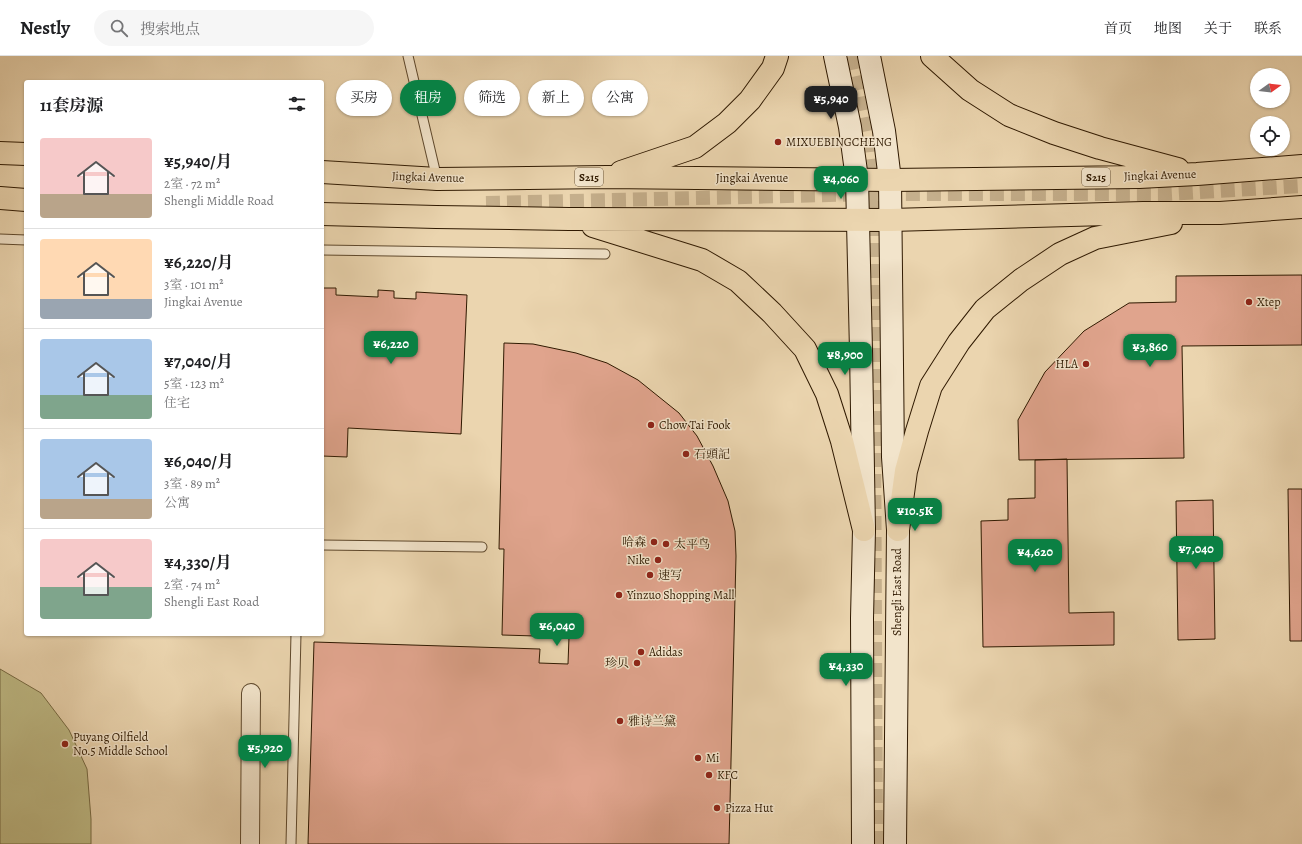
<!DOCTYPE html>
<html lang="zh">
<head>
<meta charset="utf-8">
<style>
	:root { --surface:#fff; --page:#f6f6f6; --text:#202124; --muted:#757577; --line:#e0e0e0; --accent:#0b8043 }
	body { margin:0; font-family:Alegreya,"Noto Serif SC",serif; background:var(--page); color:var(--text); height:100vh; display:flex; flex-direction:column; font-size:15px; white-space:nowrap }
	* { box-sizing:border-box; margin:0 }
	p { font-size:13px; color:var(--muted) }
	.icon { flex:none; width:22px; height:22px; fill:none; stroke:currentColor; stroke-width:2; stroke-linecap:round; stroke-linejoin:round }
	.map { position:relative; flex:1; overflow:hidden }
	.side { position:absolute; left:24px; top:24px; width:300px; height:556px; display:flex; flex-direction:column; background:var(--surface); border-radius:4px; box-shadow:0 1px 3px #0004 }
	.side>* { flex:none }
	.banner { position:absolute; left:336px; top:24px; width:380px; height:36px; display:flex; gap:8px }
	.needle { width:26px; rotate:75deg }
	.tools { position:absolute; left:1250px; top:12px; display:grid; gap:8px }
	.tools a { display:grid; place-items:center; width:40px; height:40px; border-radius:50%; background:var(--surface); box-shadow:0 1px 3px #0004; font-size:20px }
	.price { position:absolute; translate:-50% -34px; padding:0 9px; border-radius:8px; background:var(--accent); color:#fff; font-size:13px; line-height:26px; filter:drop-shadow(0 1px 2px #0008) }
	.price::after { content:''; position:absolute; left:50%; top:24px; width:12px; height:9px; margin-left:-6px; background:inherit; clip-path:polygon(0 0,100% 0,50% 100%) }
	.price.on { background:#222; color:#fff }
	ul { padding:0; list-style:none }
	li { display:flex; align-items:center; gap:12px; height:100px; padding:0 16px }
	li+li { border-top:1px solid var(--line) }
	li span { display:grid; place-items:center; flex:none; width:112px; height:80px; border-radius:4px; color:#555 }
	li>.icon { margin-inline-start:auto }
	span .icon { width:48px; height:48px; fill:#fffc; stroke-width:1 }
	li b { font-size:17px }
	h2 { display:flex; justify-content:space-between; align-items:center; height:48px; padding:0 16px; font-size:17px }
	.tag { padding:0 14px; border-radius:18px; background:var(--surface); box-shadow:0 1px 3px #0004; font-size:14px; line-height:36px }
	.tag.on { background:var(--accent); color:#fff }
	header { display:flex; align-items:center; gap:24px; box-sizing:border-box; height:56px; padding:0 20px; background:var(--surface); border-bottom:1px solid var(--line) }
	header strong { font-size:19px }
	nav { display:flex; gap:22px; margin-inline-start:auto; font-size:14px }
	.search { width:280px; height:36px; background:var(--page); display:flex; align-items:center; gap:10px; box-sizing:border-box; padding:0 14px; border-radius:22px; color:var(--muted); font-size:15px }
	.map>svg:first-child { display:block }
</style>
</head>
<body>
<header>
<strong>Nestly</strong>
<div class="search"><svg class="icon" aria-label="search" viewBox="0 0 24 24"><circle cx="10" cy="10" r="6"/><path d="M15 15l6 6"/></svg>搜索地点</div>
<nav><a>首页</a><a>地图</a><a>关于</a><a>联系</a></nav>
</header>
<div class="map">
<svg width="1302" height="788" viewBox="0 0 1302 788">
	<rect width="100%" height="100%" fill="#ebd5af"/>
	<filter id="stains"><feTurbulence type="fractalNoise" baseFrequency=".005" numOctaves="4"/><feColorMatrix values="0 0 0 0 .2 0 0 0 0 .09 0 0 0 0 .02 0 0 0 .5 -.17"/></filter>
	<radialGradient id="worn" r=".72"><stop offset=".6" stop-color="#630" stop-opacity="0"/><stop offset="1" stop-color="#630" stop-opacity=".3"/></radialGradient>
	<!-- green -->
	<path fill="#bfbb86" stroke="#776a43" d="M0 613 41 637 69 674 87 713 91 763V788H0Z"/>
	<!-- building -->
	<path fill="#e0a48d" stroke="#2f1900" d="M1302 219V289L1182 290 1184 402 1019 404 1018 364 1045 316 1084 275 1129 247 1176 246V220Z
		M322 232H336V239L378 241V234L394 235V242L416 243V236L467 239 461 378 348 372 347 401 322 400Z
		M504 287 533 288 576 297 607 307 638 324 679 357 697 380 713 410 728 445 735 475 736 500 729 788H308L314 586 540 593 539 607 568 608 569 581 502 579 504 493H499Z
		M1067 403 1069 557 1114 556V589L983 591 981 465 1008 464V443L1035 442V404Z
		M1288 433H1302V585H1290Z
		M1213 444 1215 583 1178 584 1176 445Z"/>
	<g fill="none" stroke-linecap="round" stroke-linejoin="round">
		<!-- pedestrian-tunnel -->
		<path stroke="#c5af8c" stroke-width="14" stroke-dasharray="14 7" stroke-linecap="butt" d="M850 0 866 76 873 138 876 788
			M486 147 873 138H1166L1302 130"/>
		<!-- service casing -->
		<g stroke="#5e482c" stroke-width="11">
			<path id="service" d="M408 0 437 123
				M0 183 26 184
				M322 194 605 198
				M322 489 482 491
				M291 788 296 578"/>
		</g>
		<!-- minor casing -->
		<g stroke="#5e482c" stroke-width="20">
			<path id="minor" d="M250 788 251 637"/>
		</g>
		<!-- secondary casing -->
		<g stroke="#2f1900" stroke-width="24">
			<path id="secondary" d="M835 0 850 71 857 123 861 295 864 474 862 562 863 788
				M869 0 884 75 890 124 893 401 898 474 895 788"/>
		</g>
		<!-- primary casing -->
		<g stroke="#2f1900" stroke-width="24">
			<path id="primary" d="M932 0 970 34 1009 59 1054 77 1100 92 1178 113
				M0 97 26 98
				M322 116 437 123 607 121 890 124 1139 121 1197 118 1302 110
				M621 116 695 91 727 67 750 44 773 12 777 0
				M0 142 26 144
				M322 158 436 161 569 163 891 164 1143 157H1220L1302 151
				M593 170 702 204 738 225 772 257 805 293 827 338 842 385 864 474
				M898 474 906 415 917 375 931 330 959 286 985 253 1021 224 1060 198 1095 182 1171 167"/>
		</g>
		<!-- service -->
		<use href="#service" stroke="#f2e4cb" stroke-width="9"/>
		<!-- minor -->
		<use href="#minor" stroke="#f2e4cb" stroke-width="18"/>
		<!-- secondary -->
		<use href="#secondary" stroke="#f2e4cb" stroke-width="22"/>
		<!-- primary -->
		<use href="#primary" stroke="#ebd5af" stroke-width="22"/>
	</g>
	<!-- markers -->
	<g fill="#8f2418" stroke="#f2e4cb" stroke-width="1.5">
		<circle cx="778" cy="86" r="4"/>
		<circle cx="1249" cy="246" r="4"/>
		<circle cx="1086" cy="308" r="4"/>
		<circle cx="651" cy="369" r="4"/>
		<circle cx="686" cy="398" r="4"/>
		<circle cx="654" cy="486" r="4"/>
		<circle cx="666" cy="488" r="4"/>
		<circle cx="658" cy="504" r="4"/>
		<circle cx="650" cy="519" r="4"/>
		<circle cx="619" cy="539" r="4"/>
		<circle cx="641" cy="596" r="4"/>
		<circle cx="637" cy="607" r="4"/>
		<circle cx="620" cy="665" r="4"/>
		<circle cx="65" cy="688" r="4"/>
		<circle cx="698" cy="702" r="4"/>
		<circle cx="709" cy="719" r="4"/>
		<circle cx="717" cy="752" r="4"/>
	</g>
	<g text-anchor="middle" stroke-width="3" stroke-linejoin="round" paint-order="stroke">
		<!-- shield labels -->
		<g fill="#f2e4cb" stroke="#6a563d" stroke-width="1">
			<rect x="575" y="112" width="28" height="18" rx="3"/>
			<rect x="1082" y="112" width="28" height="18" rx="3"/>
		</g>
		<g font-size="11" font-weight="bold" fill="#2f1900">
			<text x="589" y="125">S215</text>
			<text x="1096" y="125">S215</text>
		</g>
		<!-- poi labels -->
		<g font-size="12" fill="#2f1900" stroke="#f2e4cb" text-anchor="start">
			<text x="786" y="90">MIXUEBINGCHENG</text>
			<text x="1257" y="250">Xtep</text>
			<text x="1078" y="312" text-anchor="end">HLA</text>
			<text x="659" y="373">Chow Tai Fook</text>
			<text x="694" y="402">石頭記</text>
			<text x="646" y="490" text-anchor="end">哈森</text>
			<text x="674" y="492">太平鸟</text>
			<text x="650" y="508" text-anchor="end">Nike</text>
			<text x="658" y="523">速写</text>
			<text x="627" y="543">Yinzuo Shopping Mall</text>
			<text x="649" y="600">Adidas</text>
			<text x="629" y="611" text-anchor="end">珍贝</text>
			<text x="628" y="669">雅诗兰黛</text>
			<text x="73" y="685">Puyang Oilfield<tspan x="73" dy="14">No.5 Middle School</tspan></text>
			<text x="706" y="706">Mi</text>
			<text x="717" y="723">KFC</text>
			<text x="725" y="756">Pizza Hut</text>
		</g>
		<!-- street labels -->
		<g font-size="12" fill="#2f1900" stroke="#f2e4cb">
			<text transform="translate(1160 119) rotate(-2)" y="4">Jingkai Avenue</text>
			<text transform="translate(428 121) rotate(2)" y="4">Jingkai Avenue</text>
			<text x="752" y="126">Jingkai Avenue</text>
			<text transform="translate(897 536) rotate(-90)" y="4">Shengli East Road</text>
		</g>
	</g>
	<rect width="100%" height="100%" filter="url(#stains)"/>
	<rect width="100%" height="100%" fill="url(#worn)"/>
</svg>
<div class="tools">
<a><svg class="needle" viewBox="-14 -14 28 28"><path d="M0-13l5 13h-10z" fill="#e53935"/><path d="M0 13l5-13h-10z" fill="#757577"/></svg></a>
<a><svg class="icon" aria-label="locate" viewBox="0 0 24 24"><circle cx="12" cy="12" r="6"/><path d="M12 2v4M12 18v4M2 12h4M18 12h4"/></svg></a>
</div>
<b class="price on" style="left:831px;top:64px">¥5,940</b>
<b class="price" style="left:841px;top:144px">¥4,060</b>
<b class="price" style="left:391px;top:309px">¥6,220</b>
<b class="price" style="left:1150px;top:312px">¥3,860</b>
<b class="price" style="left:845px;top:320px">¥8,900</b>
<b class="price" style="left:915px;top:476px">¥10.5K</b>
<b class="price" style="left:1196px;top:514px">¥7,040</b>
<b class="price" style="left:1035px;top:517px">¥4,620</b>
<b class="price" style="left:557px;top:591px">¥6,040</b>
<b class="price" style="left:846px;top:631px">¥4,330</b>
<b class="price" style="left:265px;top:713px">¥5,920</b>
<div class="banner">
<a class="tag">买房</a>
<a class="tag on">租房</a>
<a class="tag">筛选</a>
<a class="tag">新上</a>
<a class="tag">公寓</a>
</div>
<section class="side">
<h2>11套房源<svg class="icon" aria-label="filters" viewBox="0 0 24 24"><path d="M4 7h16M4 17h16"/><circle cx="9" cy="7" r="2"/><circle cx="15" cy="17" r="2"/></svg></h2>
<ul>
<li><span style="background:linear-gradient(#f6c9c9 70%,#b9a48a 0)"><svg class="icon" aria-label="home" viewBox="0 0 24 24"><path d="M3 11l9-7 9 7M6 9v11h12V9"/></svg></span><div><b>¥5,940/月</b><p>2室 · 72 m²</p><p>Shengli Middle Road</p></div></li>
<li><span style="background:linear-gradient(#ffd9b3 75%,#9aa5b1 0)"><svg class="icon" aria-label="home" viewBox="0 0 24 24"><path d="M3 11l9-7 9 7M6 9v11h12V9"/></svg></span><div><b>¥6,220/月</b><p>3室 · 101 m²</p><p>Jingkai Avenue</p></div></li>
<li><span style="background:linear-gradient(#a9c7e8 70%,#7fa58c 0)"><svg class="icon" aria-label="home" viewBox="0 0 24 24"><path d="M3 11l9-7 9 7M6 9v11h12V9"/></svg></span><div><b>¥7,040/月</b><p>5室 · 123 m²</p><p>住宅</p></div></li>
<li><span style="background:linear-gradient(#a9c7e8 75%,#b9a48a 0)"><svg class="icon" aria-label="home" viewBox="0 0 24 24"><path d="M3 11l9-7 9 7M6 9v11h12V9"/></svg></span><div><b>¥6,040/月</b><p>3室 · 89 m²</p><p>公寓</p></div></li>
<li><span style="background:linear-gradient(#f6c9c9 60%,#7fa58c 0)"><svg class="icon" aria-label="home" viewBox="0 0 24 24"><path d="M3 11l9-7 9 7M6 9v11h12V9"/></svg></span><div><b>¥4,330/月</b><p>2室 · 74 m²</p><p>Shengli East Road</p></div></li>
</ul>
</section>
</div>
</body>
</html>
